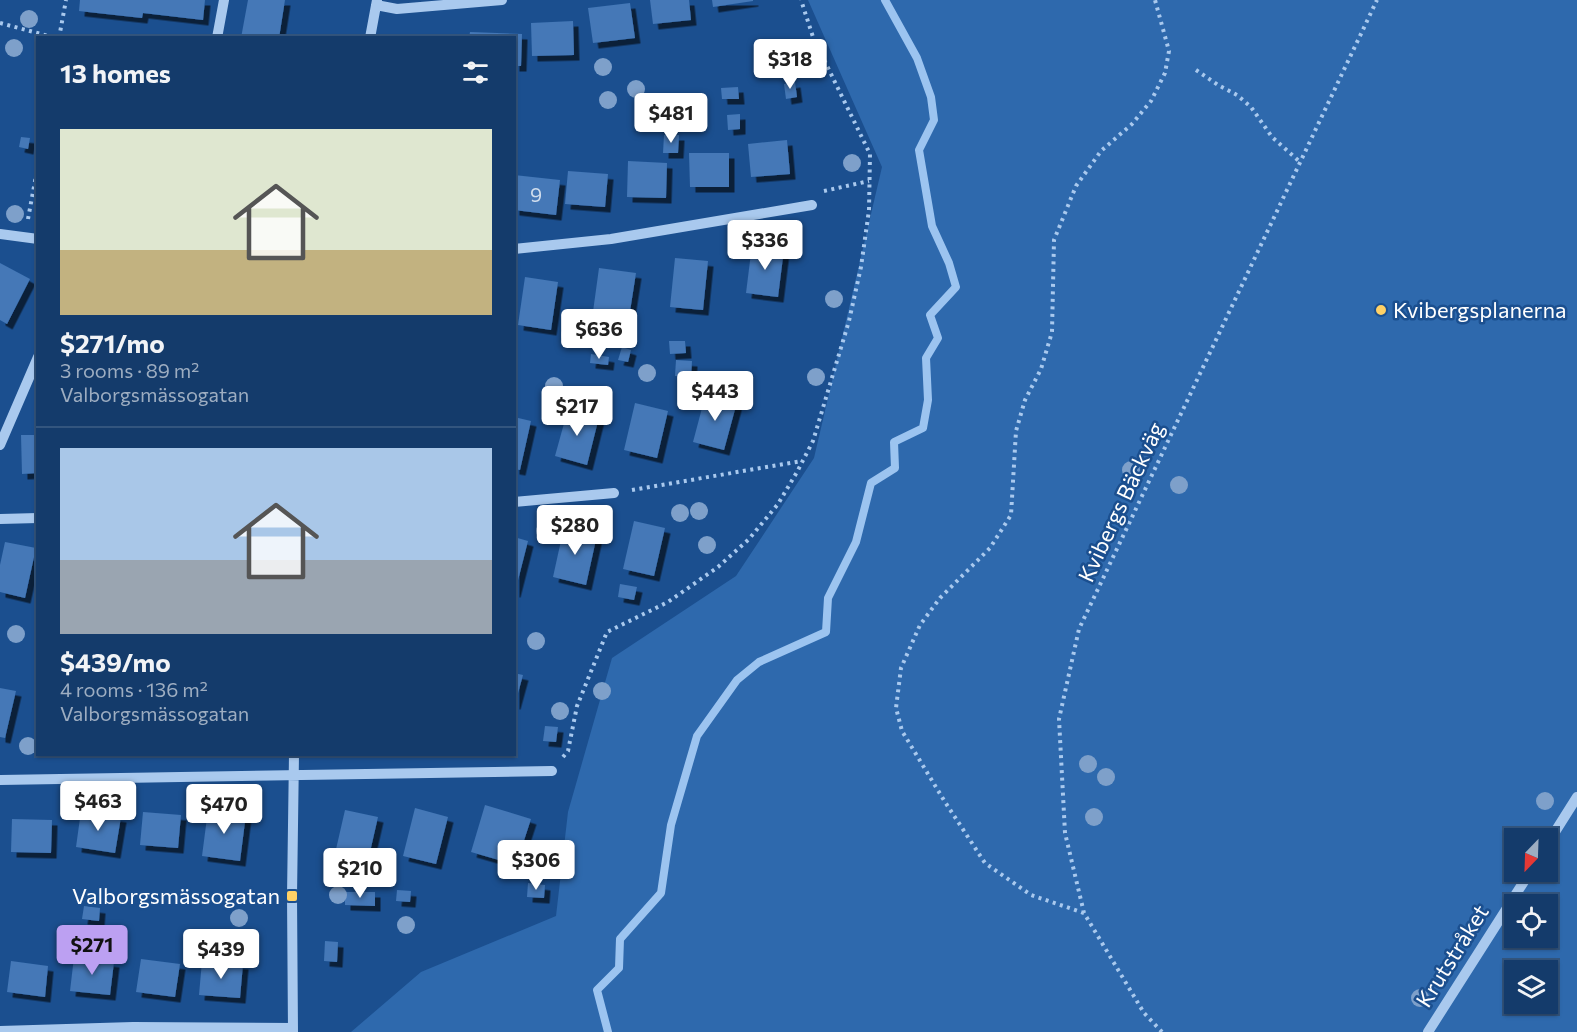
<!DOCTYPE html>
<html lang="en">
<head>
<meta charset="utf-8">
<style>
	:root { --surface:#143b6b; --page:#214673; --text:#f1f3f6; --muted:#9dadc1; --line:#33557e; --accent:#bca0f2 }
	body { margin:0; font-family:Commissioner,sans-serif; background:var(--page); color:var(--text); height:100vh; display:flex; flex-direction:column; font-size:22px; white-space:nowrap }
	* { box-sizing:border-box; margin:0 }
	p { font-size:20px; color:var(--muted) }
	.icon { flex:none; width:33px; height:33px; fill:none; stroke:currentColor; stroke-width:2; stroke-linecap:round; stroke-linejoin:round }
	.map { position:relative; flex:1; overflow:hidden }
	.panel { position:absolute; left:36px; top:36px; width:480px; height:720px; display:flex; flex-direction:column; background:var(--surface); border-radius:0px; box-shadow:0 2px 4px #0004,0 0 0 2px var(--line) }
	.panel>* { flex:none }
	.needle { width:39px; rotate:203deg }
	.controls { position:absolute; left:1504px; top:828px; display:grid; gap:12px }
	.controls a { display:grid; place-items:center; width:54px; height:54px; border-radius:0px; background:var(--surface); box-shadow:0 2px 4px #0004,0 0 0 2px var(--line); font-size:30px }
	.price { position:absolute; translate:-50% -51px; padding:0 14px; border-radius:6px; background:#fff; color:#222; font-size:20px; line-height:39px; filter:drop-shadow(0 2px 3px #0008) }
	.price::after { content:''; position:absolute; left:50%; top:36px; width:18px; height:14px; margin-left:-9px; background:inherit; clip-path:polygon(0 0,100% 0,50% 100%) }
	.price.selected { background:var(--accent); color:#111 }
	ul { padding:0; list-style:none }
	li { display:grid; align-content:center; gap:12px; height:318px; padding:0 24px }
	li+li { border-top:2px solid var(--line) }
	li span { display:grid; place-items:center; height:186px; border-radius:0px; color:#555 }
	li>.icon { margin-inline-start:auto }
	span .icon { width:108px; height:108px; fill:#fffc; stroke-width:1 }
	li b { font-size:26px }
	h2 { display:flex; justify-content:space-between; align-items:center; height:72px; padding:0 24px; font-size:26px }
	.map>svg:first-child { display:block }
</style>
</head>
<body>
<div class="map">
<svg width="1577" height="1032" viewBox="0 0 1577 1032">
	<defs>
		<filter id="shadow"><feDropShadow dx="5.5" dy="5.5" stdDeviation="0" flood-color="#0009"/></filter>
	</defs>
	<rect width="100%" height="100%" fill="#1b4f8f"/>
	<!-- green -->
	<path fill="#2e69ad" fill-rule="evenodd" d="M808 0H1577V1032H351L421 972 556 916 568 812 612 658 736 576 814 458 882 167ZM1515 838H1548V872H1515ZM1515 904H1548V938H1515ZM1515 970H1548V1004H1515Z"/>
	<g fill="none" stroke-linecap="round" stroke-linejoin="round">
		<!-- stream -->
		<path stroke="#9cc4f0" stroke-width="8" d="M608 1032 597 990 619 968 620 939 661 893 671 825 697 736 737 680 759 662 826 632 828 598 856 542 871 483 895 468 894 442 923 428 928 400 926 358 938 338 930 315 956 287 949 263 932 226 919 150 934 120 931 97 917 58 885 0"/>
	</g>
	<!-- building -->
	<path fill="#4478b7" filter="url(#shadow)" d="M80 0H205L203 20 143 13 142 18 79 11Z
		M248 0H285L279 38H241Z
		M650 0H689L691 20 653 24Z
		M712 0H753V1L713 7Z
		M630 3 635 38 593 43 588 8Z
		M573 21 574 55 532 56 531 23Z
		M470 32 522 34 521 66H514V38H469Z
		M783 47 786 62 769 67 765 52Z
		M795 82 797 97 786 99 784 84Z
		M738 87 739 99H722L721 88Z
		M740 114V129L728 130 727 115Z
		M664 135H679L678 153H663Z
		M21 137 30 138 28 149 19 147Z
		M787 140 790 174 751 177 748 144Z
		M689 153H729V187H690Z
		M628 161 667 163 666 198 627 197Z
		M568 171 608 174 605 207 565 204Z
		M514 175 560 180 556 215 514 210Z
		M752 245 784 249 778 297 746 293Z
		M675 258 708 261 703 310 670 307Z
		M0 263 30 279 7 324 0 320Z
		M599 268 636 273 628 324 592 319Z
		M525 277 558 282 551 330 518 325Z
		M669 341H685L686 353 670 354Z
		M622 347 631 350 628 362 618 360Z
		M591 354 609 357 608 365 590 363Z
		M676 360 692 361 691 377 675 376Z
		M706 393 737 402 724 450 693 442Z
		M635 403 668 411 657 458 624 450Z
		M568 409 599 417 587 465 555 456Z
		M514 417 531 421 520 470 514 469Z
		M21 435H38V473L22 474Z
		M634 521 665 528 654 576 623 569Z
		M564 527 597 535 586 585 553 577Z
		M514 537 528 541 515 592H514Z
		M5 542 36 548 25 598 0 592V565Z
		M620 584 637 587 634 600 618 597Z
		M514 673 523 675 515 704H514Z
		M0 688 16 691 5 738 0 737Z
		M545 726 558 727 556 742 543 741Z
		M485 805 531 819 516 865 471 852Z
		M415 808 448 817 436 864 403 856Z
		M208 810 246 814 240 861 202 856Z
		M345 810 378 817 367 865 334 858Z
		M81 811 121 817 115 853 76 847Z
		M143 812 181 815 178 848 140 845Z
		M12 819 52 820 51 853 11 852Z
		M528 883 545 885 544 898 527 897Z
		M397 890 411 891 410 902 396 901Z
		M345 892H375V906L345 905Z
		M84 906 100 908 99 921 82 919Z
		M325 941 338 942 337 962 324 961Z
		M74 957 114 962 110 995 70 991Z
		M141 959 180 964 175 997 136 992Z
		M11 961 48 966 45 997 7 992Z
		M202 961 243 964 240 998 199 995Z"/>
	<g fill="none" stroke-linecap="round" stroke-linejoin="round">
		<!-- path -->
		<path stroke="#a9c9ee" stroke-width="4" stroke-dasharray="3 4.5" stroke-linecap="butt" d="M0 23 56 38
			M59 38 66 0
			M1196 70 1218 85 1237 95 1251 107 1272 137 1299 161
			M824 191 869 181
			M28 219 38 165
			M632 490 802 461
			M563 757 568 751 577 706 607 632 668 602 718 567 749 539 778 504 797 472 813 441 849 321 861 267 869 210 870 154 813 37 801 0
			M1084 913 1031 895 985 863 945 802 902 731 896 708 901 668 920 625 940 598 990 548 1011 515 1016 431 1025 400 1041 369 1052 332 1054 240 1076 186 1101 151 1132 124 1151 101 1165 73 1169 51 1155 0
			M1162 1032 1144 1013 1084 913 1065 833 1059 719 1079 629 1377 0"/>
		<!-- minor -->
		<path stroke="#a9c9ee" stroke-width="10" d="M376 5 397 9 502 0
			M217 38 224 0
			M370 38 377 0
			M0 234 38 239
			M514 249 611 239 812 205
			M0 445 38 357
			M514 502 614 493
			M0 519 38 518
			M0 780 552 771
			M1548 843 1577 797
			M0 1031 133 1027 293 1028
			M293 1032 292 896 294 754
			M1428 1032 1530 872"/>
	</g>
	<!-- trees -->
	<g fill="#7ea0ca">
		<circle cx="29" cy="19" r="9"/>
		<circle cx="14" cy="48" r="9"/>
		<circle cx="603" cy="67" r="9"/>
		<circle cx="795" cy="69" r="9"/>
		<circle cx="636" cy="89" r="9"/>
		<circle cx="608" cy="100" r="9"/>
		<circle cx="644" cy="117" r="9"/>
		<circle cx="675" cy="122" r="9"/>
		<circle cx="852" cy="163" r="9"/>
		<circle cx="15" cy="214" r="9"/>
		<circle cx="834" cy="299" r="9"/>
		<circle cx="570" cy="335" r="9"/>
		<circle cx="647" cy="373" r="9"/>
		<circle cx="816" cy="377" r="9"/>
		<circle cx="554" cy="386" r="9"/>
		<circle cx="1131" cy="470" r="9"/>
		<circle cx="1179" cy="485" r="9"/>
		<circle cx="699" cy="511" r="9"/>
		<circle cx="680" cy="513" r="9"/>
		<circle cx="545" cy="531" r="9"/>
		<circle cx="707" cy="545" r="9"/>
		<circle cx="16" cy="634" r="9"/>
		<circle cx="536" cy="641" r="9"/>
		<circle cx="602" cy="691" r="9"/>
		<circle cx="560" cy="711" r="9"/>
		<circle cx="28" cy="746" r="9"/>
		<circle cx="1088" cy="764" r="9"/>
		<circle cx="1106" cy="777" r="9"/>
		<circle cx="1545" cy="801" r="9"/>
		<circle cx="1094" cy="817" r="9"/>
		<circle cx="338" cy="895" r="9"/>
		<circle cx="239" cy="918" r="9"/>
		<circle cx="406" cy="925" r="9"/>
		<circle cx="1420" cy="998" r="9"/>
	</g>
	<!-- markers -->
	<g fill="#ffd166" stroke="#1b4f8f" stroke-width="2">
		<circle cx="1381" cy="310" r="6"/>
		<rect x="286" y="890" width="12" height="12" rx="3"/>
	</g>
	<g text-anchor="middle" stroke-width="5" stroke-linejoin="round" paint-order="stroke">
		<!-- number labels -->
		<g font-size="20" fill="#d0dded">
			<text x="536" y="202">9</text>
		</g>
		<!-- poi labels -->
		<g font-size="22" fill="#fff" stroke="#1b4f8f" text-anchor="start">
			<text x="1393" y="318">Kvibergsplanerna</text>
			<text x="280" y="904" text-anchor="end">Valborgsmässogatan</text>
		</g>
		<!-- street labels -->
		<g font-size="22" fill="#fff" stroke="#1b4f8f">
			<text transform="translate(1121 502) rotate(-65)" y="8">Kvibergs Bäckväg</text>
			<text transform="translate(1452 956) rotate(-58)" y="8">Krutstråket</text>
		</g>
	</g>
</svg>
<div class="controls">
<a><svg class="needle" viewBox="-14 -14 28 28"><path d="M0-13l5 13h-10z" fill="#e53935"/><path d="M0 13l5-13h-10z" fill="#9dadc1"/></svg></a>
<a><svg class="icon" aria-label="locate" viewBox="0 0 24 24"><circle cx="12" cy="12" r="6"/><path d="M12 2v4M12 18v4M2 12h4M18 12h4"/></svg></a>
<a><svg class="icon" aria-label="layers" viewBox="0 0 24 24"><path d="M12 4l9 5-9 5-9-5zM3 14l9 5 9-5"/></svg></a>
</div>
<b class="price" style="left:790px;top:90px">$318</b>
<b class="price" style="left:671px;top:144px">$481</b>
<b class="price" style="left:765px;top:271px">$336</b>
<b class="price" style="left:599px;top:360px">$636</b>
<b class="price" style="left:715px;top:422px">$443</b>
<b class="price" style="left:577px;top:437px">$217</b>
<b class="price" style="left:575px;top:556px">$280</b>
<b class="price" style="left:98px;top:832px">$463</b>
<b class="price" style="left:224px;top:835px">$470</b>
<b class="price" style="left:536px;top:891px">$306</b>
<b class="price" style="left:360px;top:899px">$210</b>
<b class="price selected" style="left:92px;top:976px">$271</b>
<b class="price" style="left:221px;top:980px">$439</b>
<section class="panel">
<h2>13 homes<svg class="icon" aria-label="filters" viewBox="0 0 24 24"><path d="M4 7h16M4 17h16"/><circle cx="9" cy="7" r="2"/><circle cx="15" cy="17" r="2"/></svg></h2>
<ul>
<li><span style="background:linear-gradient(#dfe7d0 65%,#c2b280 0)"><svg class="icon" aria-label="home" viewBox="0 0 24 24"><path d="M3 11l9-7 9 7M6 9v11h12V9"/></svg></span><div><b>$271/mo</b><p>3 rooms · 89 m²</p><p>Valborgsmässogatan</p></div></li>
<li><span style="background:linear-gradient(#a9c7e8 60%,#9aa5b1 0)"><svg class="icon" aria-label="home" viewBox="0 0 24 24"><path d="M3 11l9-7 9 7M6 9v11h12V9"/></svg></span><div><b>$439/mo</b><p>4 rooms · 136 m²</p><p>Valborgsmässogatan</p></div></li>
</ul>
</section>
</div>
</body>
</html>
